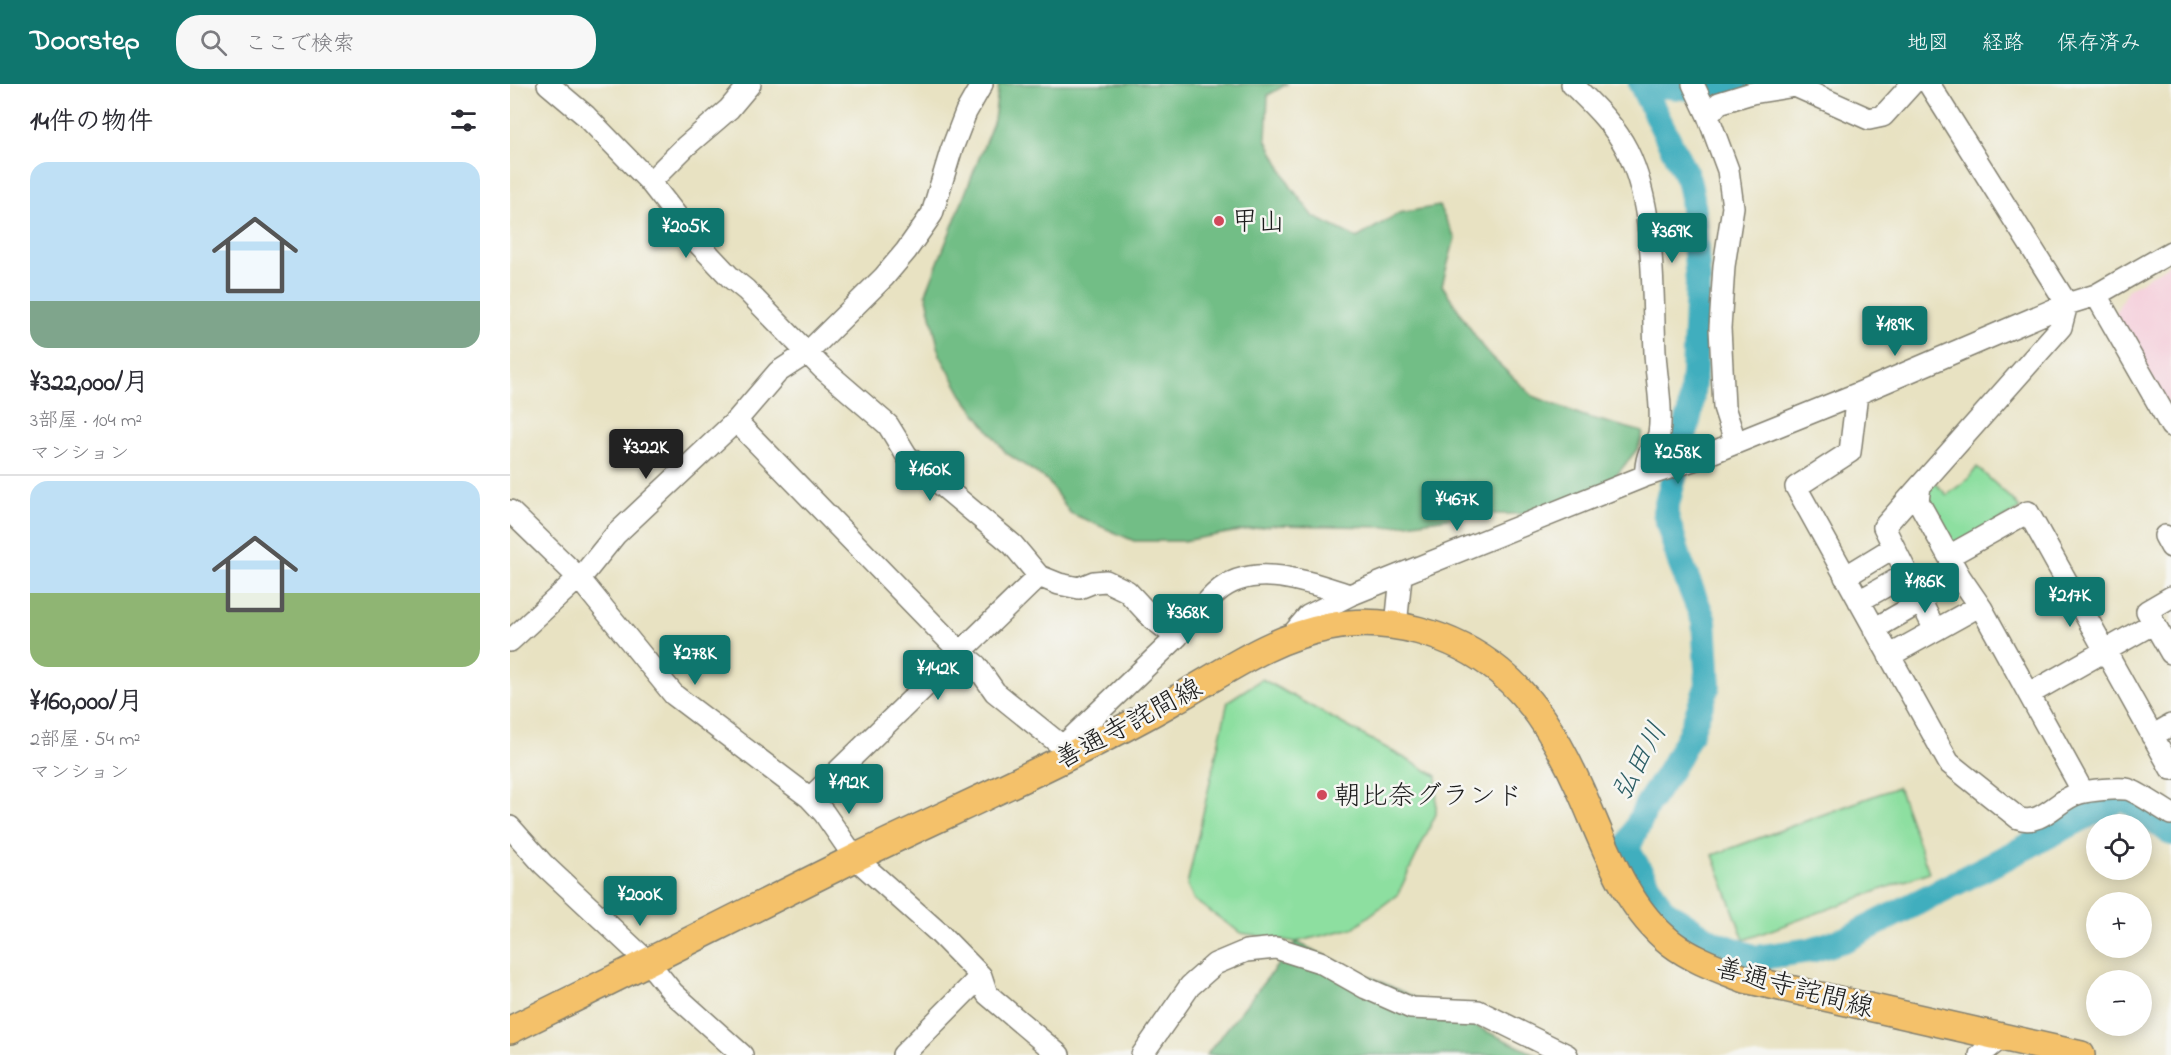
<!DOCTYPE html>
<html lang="ja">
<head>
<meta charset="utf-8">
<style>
	:root { --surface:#fff; --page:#f7f7f7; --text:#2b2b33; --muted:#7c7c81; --line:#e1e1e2; --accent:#0f766e }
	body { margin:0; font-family:"Indie Flower","Klee One",sans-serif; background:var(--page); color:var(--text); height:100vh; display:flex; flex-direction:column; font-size:22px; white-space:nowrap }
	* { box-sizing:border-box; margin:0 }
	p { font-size:20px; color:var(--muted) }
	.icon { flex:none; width:33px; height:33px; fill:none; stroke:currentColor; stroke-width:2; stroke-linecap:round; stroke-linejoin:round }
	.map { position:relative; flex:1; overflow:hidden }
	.drawer { display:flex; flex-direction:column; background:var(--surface); width:510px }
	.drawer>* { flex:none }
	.buttons { position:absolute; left:1576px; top:730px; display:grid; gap:12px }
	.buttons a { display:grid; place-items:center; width:66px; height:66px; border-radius:50%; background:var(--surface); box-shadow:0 3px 15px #0003; font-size:30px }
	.price { position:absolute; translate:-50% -51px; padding:0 14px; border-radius:6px; background:var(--accent); color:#fff; font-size:20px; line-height:39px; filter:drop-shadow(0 2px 3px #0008) }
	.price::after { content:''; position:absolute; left:50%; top:36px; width:18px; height:14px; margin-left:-9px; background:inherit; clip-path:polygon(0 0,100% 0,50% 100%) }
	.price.selected { background:#222; color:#fff }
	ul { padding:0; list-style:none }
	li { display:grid; align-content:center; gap:12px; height:318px; padding:0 30px }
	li+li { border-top:2px solid var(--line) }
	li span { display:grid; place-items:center; height:186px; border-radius:18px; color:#555 }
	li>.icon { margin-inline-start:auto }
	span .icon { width:108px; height:108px; fill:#fffc; stroke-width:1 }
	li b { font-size:26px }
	h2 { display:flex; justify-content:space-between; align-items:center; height:72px; padding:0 30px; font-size:26px }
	header { display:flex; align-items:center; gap:36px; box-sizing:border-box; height:84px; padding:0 30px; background:var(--accent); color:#fff }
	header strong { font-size:28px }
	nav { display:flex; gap:33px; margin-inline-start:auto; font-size:21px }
	.search { width:420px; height:54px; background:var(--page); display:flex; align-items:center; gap:15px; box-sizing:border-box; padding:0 21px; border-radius:24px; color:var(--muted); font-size:22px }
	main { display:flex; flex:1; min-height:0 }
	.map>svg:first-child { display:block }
</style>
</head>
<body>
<header>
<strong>Doorstep</strong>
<div class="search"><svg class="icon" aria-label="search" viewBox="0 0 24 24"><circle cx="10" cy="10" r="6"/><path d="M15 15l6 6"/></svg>ここで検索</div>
<nav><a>地図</a><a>経路</a><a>保存済み</a></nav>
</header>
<main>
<section class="drawer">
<h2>14件の物件<svg class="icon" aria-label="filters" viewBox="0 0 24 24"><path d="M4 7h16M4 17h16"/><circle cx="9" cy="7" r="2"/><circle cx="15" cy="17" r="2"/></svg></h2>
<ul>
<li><span style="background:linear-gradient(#bfe0f5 75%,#7fa58c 0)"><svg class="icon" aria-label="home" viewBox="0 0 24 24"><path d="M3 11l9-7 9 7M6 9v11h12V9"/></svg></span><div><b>¥322,000/月</b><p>3部屋 · 104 m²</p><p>マンション</p></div></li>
<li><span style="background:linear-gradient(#bfe0f5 60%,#8fb573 0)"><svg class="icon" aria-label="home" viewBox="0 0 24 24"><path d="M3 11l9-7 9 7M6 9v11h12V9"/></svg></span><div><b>¥160,000/月</b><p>2部屋 · 54 m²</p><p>マンション</p></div></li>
</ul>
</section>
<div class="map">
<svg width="1661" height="971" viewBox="0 0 1661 971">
	<rect width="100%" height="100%" fill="#f6f6f2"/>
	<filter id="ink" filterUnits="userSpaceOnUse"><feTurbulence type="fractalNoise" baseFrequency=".0167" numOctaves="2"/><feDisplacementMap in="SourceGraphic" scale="12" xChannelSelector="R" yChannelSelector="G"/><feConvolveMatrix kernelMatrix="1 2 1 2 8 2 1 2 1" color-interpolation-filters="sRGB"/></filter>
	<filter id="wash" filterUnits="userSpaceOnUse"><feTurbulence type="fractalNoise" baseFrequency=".008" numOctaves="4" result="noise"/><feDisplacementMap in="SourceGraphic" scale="24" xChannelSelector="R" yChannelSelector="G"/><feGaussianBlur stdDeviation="1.35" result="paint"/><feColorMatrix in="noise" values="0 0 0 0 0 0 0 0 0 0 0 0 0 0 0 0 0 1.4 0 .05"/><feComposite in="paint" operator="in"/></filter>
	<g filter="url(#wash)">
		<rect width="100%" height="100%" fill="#e8e2c2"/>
		<!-- built -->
		<path fill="#f5cfdb" d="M1661 179V330L1605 230 1617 206Z"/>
		<!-- green -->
		<path fill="#8ddfa0" stroke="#547e5e" stroke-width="1.5" d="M1467 383 1505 418 1510 425 1446 461 1438 459 1413 406 1423 397 1437 411 1459 394Z
			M752 595 927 692 926 730 888 810 843 844 786 858 731 849 684 816 677 801 718 617Z
			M1388 703 1419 788 1234 856 1203 771Z"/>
		<!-- forest -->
		<path fill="#72be86" stroke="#476d51" stroke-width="1.5" d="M489 0H777L758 11 756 55 781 103 804 133 847 154 889 129 929 122 945 154 932 201 975 267 1023 312 1074 332 1133 348 1129 363 1101 398 1015 430H963L878 443 763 441 673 457H624L560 429 537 396 496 369 452 311 430 271 416 209 484 36Z
			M786 858 1027 971H696Z"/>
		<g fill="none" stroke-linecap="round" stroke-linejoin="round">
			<!-- river -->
			<path stroke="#40aebe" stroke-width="26" d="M1131 0 1178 95 1182 113 1188 199 1184 289 1180 329 1155 428 1170 478 1194 537 1198 601 1180 650 1161 685 1137 721 1117 765 1152 825 1202 858 1245 874 1301 866 1336 855 1614 713 1661 749
				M1136 0 1205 6 1241 0"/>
		</g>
	</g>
	<g filter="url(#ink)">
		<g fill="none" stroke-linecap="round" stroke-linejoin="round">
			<!-- minor casing -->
			<g stroke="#827f6f" stroke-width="24">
				<path id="minor" d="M38 0 76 32 140 98 187 158 220 193 236 206 312 284 378 341 397 372 503 461 529 492 549 500 569 504 584 498 596 497 617 507 643 535 656 545C660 544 667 545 670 543 685 536 695 518 707 508 743 476 800 499 840 511
					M1062 0C1082 20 1104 40 1117 66 1146 125 1142 204 1145 268 1146 294 1153 323 1149 350 1147 357 1141 363 1139 370 1136 377 1136 385 1135 392
					M1183 0 1198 32 1218 86 1223 123 1214 182 1210 244 1214 323 1225 357
					M1419 0 1557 220 1551 243 1410 402 1408 417 1450 493 1472 525 1573 708
					M1198 32 1209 19 1242 9 1285 2 1359 35 1373 32 1402 0
					M140 98 176 62 219 25 240 0
					M1586 211 1661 342
					M1347 310 1340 368 1286 403 1439 679 1508 734C1532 743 1548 714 1570 709 1580 706 1606 704 1616 705 1625 706 1652 725 1661 730
					M226 337 451 569 466 581 485 608 562 670
					M1410 402 1374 443 1425 546
					M0 427 68 493 164 611 300 714 314 729 345 774 428 848 471 892 477 910 549 971
					M1655 452 1661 463
					M1439 472 1518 428 1661 685
					M1335 493 1384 463
					M1661 513 1637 527 1661 569
					M1349 517 1397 490
					M886 542 891 492
					M1364 545 1411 518
					M781 552 798 532 840 511 1135 392 1186 375 1347 310 1557 220 1586 211 1661 168
					M0 557 77 486 106 450 226 337 268 288 297 269 374 193 396 167 422 130 441 67 456 28 472 0
					M1379 572 1469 522
					M1519 610 1644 539
					M1642 652 1661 641
					M552 663 668 552 669 544
					M300 714 529 492
					M0 743 33 780 138 878 163 909 232 971
					M393 971 471 892
					M632 971 680 902 705 880 736 867 766 864 810 878 856 904 901 924 968 927 1057 971
					M1470 971 1492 953"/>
			</g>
			<!-- major casing -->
			<g stroke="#827f6f" stroke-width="30">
				<path id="major" d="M0 946C115 890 230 831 345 774 417 739 491 706 563 670 597 653 631 636 663 617 715 588 760 554 819 543 877 531 944 550 989 587 1026 617 1051 662 1070 705 1094 758 1113 821 1161 859 1183 876 1210 885 1235 895L1571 971"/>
			</g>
			<!-- minor -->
			<use href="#minor" stroke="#fff" stroke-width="21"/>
			<!-- major -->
			<use href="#major" stroke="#f4c16a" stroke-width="27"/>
		</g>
	</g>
	<!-- markers -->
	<g fill="#d1495b" stroke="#f6f6f2" stroke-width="2">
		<circle cx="709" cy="137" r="6"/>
		<circle cx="812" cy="711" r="6"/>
	</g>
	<g text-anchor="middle" stroke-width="5" stroke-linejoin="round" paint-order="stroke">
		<!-- poi labels -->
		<g font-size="27" fill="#1c1c1c" stroke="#f6f6f2" text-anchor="start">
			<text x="721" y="146">甲山</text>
			<text x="824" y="720">朝比奈グランド</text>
		</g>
		<!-- street labels -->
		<g font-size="27" fill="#1c1c1c" stroke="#f6f6f2">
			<text transform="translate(618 639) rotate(-28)" y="9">善通寺詫間線</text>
			<text transform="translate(1285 903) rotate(15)" y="9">善通寺詫間線</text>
		</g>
		<!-- water labels -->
		<g font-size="28" font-style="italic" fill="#2c5e65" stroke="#f6f6f2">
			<text transform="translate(1128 677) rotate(-62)" y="10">弘田川</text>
		</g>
	</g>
</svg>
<div class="buttons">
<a><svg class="icon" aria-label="locate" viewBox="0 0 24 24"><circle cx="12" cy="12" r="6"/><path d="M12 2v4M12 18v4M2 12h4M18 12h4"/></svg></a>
<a>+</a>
<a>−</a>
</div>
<b class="price" style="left:176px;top:175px">¥205K</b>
<b class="price" style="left:1162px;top:180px">¥369K</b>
<b class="price" style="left:1385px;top:273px">¥189K</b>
<b class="price selected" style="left:136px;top:396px">¥322K</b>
<b class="price" style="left:1168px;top:401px">¥258K</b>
<b class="price" style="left:420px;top:418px">¥160K</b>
<b class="price" style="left:947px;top:448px">¥467K</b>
<b class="price" style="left:1415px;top:530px">¥186K</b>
<b class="price" style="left:1560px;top:544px">¥217K</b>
<b class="price" style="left:678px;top:561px">¥368K</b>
<b class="price" style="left:185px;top:602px">¥278K</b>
<b class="price" style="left:428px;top:617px">¥142K</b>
<b class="price" style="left:339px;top:731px">¥192K</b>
<b class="price" style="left:130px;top:843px">¥200K</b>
</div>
</main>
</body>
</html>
